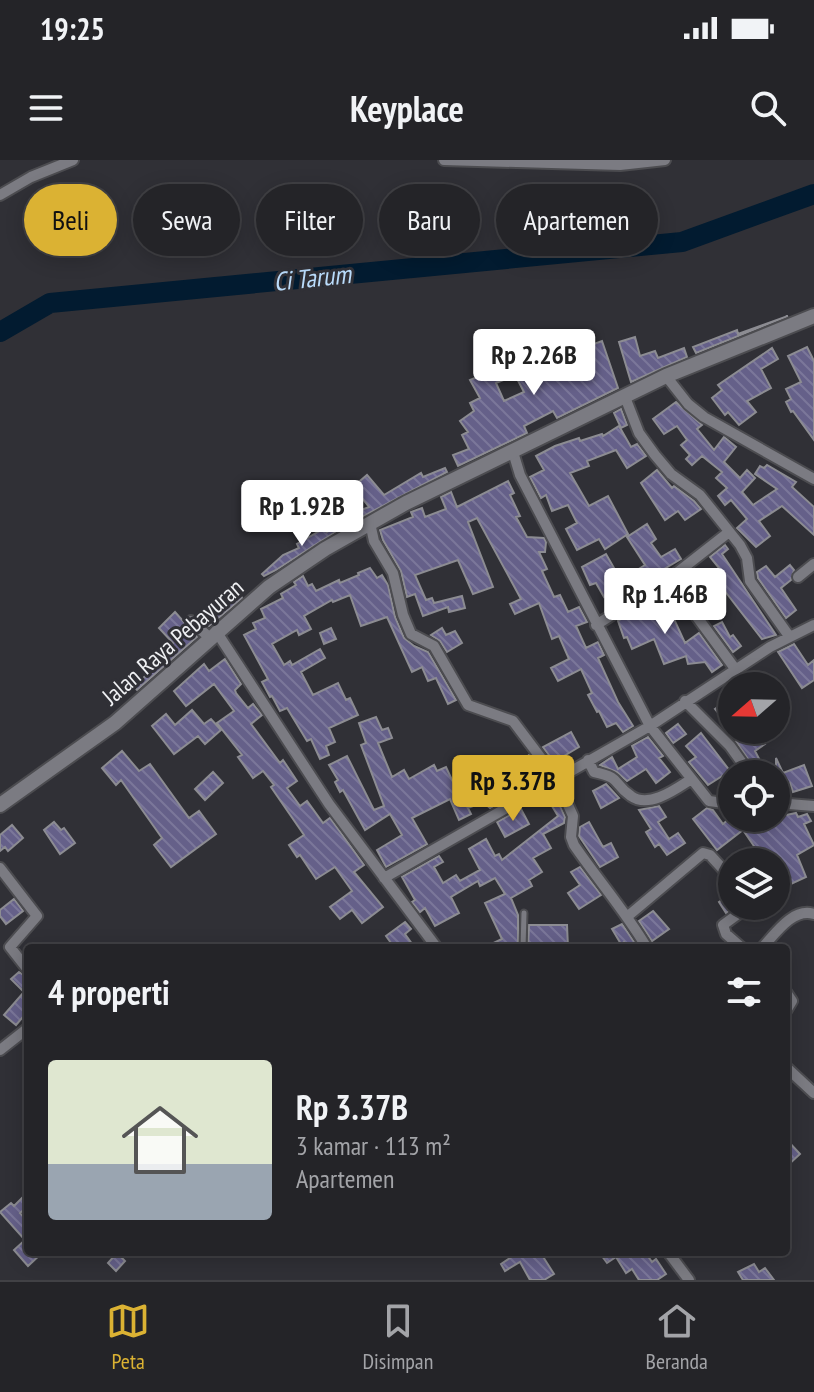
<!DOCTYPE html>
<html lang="id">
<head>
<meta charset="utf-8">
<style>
	:root { --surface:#242428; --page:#303034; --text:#f1f3f6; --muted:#a3a4a8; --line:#414145; --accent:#dbb233 }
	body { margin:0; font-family:"PT Sans Narrow",sans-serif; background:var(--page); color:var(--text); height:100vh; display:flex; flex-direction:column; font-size:30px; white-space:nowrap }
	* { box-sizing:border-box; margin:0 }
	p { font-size:26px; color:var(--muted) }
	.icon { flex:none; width:44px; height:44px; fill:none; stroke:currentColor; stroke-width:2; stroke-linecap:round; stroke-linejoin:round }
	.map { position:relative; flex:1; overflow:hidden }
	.sheet { position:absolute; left:24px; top:784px; width:766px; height:312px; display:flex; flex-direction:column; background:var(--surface); border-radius:8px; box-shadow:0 4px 20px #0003,0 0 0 2px var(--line) }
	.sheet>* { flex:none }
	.top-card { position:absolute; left:24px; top:24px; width:766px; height:72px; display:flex; gap:16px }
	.needle { width:52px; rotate:250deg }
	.fabs { position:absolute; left:718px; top:512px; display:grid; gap:16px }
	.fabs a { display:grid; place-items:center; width:72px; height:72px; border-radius:50%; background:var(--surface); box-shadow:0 4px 20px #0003,0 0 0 2px var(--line); font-size:40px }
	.price { position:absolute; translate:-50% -68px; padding:0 18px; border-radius:8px; background:#fff; color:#222; font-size:26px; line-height:52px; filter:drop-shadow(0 2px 4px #0008) }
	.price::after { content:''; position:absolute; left:50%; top:48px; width:24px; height:18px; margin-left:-12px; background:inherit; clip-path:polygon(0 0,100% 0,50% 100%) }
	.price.selected { background:var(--accent); color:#111 }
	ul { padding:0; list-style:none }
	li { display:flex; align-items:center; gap:24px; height:200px; padding:0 24px }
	li span { display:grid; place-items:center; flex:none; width:224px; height:160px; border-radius:8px; color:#555 }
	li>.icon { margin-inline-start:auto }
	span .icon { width:96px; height:96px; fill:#fffc; stroke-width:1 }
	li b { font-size:34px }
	h2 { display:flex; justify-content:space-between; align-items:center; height:96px; padding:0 24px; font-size:34px }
	.chip { padding:0 28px; border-radius:36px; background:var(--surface); box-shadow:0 4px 20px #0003,0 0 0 2px var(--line); font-size:28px; line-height:72px }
	.chip.selected { background:var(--accent); color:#111 }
	.status { display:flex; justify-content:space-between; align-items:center; height:56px; padding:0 40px; background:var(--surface); direction:ltr }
	.status svg { height:22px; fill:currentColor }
	header { display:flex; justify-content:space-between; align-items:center; height:104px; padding:0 24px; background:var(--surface); font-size:36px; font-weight:800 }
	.tabs { display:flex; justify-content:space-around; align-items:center; height:112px; border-top:2px solid var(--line); background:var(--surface); font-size:22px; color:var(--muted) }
	.tabs a { display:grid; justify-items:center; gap:4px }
	.tabs .selected { color:var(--accent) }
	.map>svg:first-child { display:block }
</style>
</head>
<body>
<div class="status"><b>19:25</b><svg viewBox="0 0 49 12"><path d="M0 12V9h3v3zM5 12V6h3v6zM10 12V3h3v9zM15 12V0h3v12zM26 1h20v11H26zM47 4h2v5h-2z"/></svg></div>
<header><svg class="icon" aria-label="menu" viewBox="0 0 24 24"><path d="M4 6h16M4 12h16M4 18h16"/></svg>Keyplace<svg class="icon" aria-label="search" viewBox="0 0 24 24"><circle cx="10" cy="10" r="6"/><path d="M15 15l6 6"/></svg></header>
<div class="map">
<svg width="814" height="1120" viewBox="0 0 814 1120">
	<defs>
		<pattern id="building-back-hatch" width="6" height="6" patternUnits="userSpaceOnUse" patternTransform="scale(2)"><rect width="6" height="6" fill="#656089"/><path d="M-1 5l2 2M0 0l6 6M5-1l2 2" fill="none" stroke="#7b779a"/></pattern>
	</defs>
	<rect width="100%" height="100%" fill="#303036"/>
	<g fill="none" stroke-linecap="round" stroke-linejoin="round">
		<!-- river -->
		<path stroke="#021b30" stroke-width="20" d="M0 172 50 143 682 82 814 34"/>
	</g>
	<!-- building -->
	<path fill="url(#building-back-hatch)" stroke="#8c8c92" stroke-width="2" d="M788 156 696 193 693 187 737 170 738 174Z
		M635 177 640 196 655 191 658 198 684 188 687 197 631 222 619 182Z
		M602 181 618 228 557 258 553 251 524 266 527 273 458 306 453 295 469 289 462 275 468 272 460 261 474 251 470 243 480 238 470 220 501 207 506 219 496 223 504 241 524 232 514 213 556 193 558 197Z
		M807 187 814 201V280L793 251 791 252 786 242 791 239 786 229 801 222 788 196Z
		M772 188 778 199 761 209 771 228 747 241 756 252 739 265 728 252 725 255 712 238 722 230 718 225Z
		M676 242 702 265 697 269 714 290 724 277 736 287 724 302 740 318 747 310 755 318 742 332 753 345 777 329 755 314 760 306 764 308 767 305 796 322 792 327 814 347V375L782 346 759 361 770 376 756 387 737 368 747 359 731 340 725 345 718 336 727 328 716 318 722 312 702 296 692 305 686 299 690 295 681 285 687 280 677 266 664 274 653 259Z
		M621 249 627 265 621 268 614 253Z
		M619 266 631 287 637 284 646 296 627 308 616 290 587 301 589 306 570 313 589 346 608 336 628 374 605 389 599 379 577 390 566 369 577 363 568 345 552 351 546 335 541 338 530 317 544 310 536 296 555 286 579 278 580 281 602 274 603 276Z
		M445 308 447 312 358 359 356 352 369 347 353 327 367 315 384 335 421 313 423 317Z
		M657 310 672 328 674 326 694 341 701 349 685 360 678 351 665 360 641 323Z
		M508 321 514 333 510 335 520 356 516 357 527 377 544 378 546 382 545 392H539L547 409 542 411 554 437 560 435 568 452 579 447 587 462 576 466 586 488 598 482 604 495 598 498 618 542 633 566 623 572 616 563 607 567 599 551 597 552 588 535 592 533 581 509 558 521 551 508 569 499 559 476 552 479 539 443 515 454 510 444 521 439 477 358 468 362 493 427 473 434 458 400 415 415 426 440 432 438 434 443 462 436 465 448 449 452 448 447 423 456 415 434 407 437 401 411 383 380 380 370 413 357 411 352 422 348 425 357 446 349 441 337 451 332 457 347Z
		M341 363 343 367 276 410 264 416 262 414 283 395 299 388 297 384 325 368 327 372Z
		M647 364 656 379 651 383 661 397 675 389 681 399 615 438 611 432 604 437 596 423 590 425 582 407 606 394 618 415 626 411 629 415 645 405 627 377Z
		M725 385 728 389 722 394 776 475 762 479 724 430 699 447 680 420 694 409 701 421 719 408 710 397Z
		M790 405 794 410 791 420 781 428 796 450 786 458 758 418 757 412 766 406 775 417Z
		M370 408 377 418 382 415 388 425 395 457 404 478 414 486 428 492 456 540 448 544 436 518 428 521 422 507 412 512 387 457 361 466 350 435 333 442 332 440 304 456 311 469 299 475 297 470 272 484 284 505 290 501 292 505 320 489 325 498 301 512 313 535 338 523 346 540 350 538 358 555 329 568 335 582 326 586 329 595 320 599 311 579 307 581 287 548 280 551 272 536 270 537 262 522 268 519 244 475 256 469 253 463 265 458 261 449 283 438 281 434 296 425 294 422 303 416 308 426 312 424 316 431 339 420 340 423 359 415 358 413Z
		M238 430 242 438 209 466 199 458 213 444 217 448Z
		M653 438 658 453 669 448 685 483 699 473 722 505 712 512 705 502 688 504 686 496 664 504 654 479 632 489 627 477 624 478 618 461Z
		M175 452 197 477 137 530 135 528 173 483 159 468Z
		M722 462 730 477 733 475 741 486 733 492 714 466Z
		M331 468 336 479 324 484 320 473Z
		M442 468 446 475 455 471 462 483 447 492 440 481 431 475Z
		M794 484 808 505 814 500V520L802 528 778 492Z
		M225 499 241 524 235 530 236 533 248 548 253 544 262 555 251 564 280 603 283 600 297 621 287 628 300 646 307 641 323 663 330 658 364 705 354 712 383 747 362 763 352 750 340 759 330 747 352 731 335 707 316 719 300 695 297 697 289 685 304 675 271 627 274 625 263 611 253 618 238 597 242 595 217 563 234 551 214 524 186 546 174 531 204 504 209 511Z
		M748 514 756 526H731Z
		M732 537V554L724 560 715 549Z
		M192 550 204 564 211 559 221 570 205 584 198 576 174 594 152 566 166 554 175 565Z
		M376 557 382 570 388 568 392 578 378 583 392 617 404 610 409 619 434 605 437 611 446 607 462 641 479 633 476 628 497 618 508 638 490 648 483 642 468 648 471 654 459 660 450 639 412 658 427 684 386 707 377 690 402 675 390 654 365 670 343 630 340 632 335 622 338 620 329 605 347 596 374 650 384 646 361 585 366 583 359 563Z
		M678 564 686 574 673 583 666 573Z
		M743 570H756L765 584 755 591 767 614H758L736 581 747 575Z
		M571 572 579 587 554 602 543 587Z
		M701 573 730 611 708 625 689 602 696 597 686 586Z
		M648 577 663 596 659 598 670 612 656 623 646 609 627 621 617 612 600 605 612 597 618 609 637 597 632 586Z
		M122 591 139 611 150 604 189 658 199 651 216 674 171 707 154 685 162 678 121 620 116 625 102 608Z
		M529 595 540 611 529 617 519 604Z
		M776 598 783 613 804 605 812 626 793 632 790 623 776 629Z
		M502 599 508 609 491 620 485 609Z
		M213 612 223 623 205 640 195 629Z
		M606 624 619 638 601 648 593 631Z
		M556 637 565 657 564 663 543 674 551 688 533 698 542 712 529 720 532 726 511 738 518 755V787L483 788 502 779 485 743 505 734 495 718 480 726 478 721 451 737 459 753 435 766 425 748 420 752 412 742 415 740 402 717 439 696 443 702 434 707 443 723 456 715 460 721 480 710 469 689 486 679 495 696 499 694 502 700 558 656 549 641Z
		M659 646 666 657 658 662 669 679 678 673 685 683 667 695 659 684 655 687 646 672 651 669 639 650Z
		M707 648 713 650 723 664 730 658H757L760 662 766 658H776V651L782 656 796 653 798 657 807 654 811 661 804 664 814 685 797 695 806 717 791 724 780 701 756 702 752 695 758 692 743 670 717 690 693 659Z
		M521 649 529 664 505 677 497 662Z
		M54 662 61 670 64 668 75 683 60 694 44 670Z
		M589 662 603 687 611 683 618 697 600 707 579 676 580 667Z
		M12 665 23 678 8 691 5 687 0 691V675Z
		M580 707 601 735 579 749 568 733 580 725 571 712Z
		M732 733V746H735L726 753 719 742Z
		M14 739 23 751 6 764 0 756V750Z
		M653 751 669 769 652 781 639 761Z
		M405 762 411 769 405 774 415 788H383L391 783 386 776Z
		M622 764 638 788H626L624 782 621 784 612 769Z
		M529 765H567L568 788H528Z
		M19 812 28 818V851L16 865 4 855 24 832 11 819Z
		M786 979 800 994 786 1007Z
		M28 1032V1046L20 1053 28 1062V1092H43L28 1106 14 1090 25 1080 0 1052 11 1043 14 1046Z
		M519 1092H540L554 1114 544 1120H530L520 1102 505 1111 501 1104Z
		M599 1092H645L652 1102 656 1099 666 1114 657 1120H639L632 1109 626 1113 616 1097 607 1103Z
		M117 1093 125 1101 116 1111 108 1103Z
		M754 1104 759 1112 765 1108 774 1120H743L738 1112Z"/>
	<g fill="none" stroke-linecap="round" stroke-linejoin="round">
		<!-- lane casing -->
		<g stroke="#4c4c50" stroke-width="9">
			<path id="lane" d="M523 788 524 753"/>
		</g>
		<!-- street casing -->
		<g stroke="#4c4c50" stroke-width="14">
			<path id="street" d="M444 0 620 5 665 0
				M0 35 31 17 73 0
				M666 216 688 244 704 257 814 319
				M625 237 639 273 655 295 671 314 700 335 740 385 747 398 750 421 789 476
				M513 292 520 315 650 566 709 641 732 644
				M370 363 374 381 393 413 403 455 411 474 434 486 468 545 513 561 556 618 573 656 571 677 574 685C598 720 626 752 647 788
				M729 372 669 419 736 510
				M798 417 814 404
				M191 461 210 478
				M596 465 669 419
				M216 471 329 644 437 788
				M685 541 730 586 750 614
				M588 600 594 612C623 618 612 623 631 636 649 649 676 629 690 620
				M776 643 814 646
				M0 708 37 756 10 787 28 810
				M384 718 650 566 770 487 814 465
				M628 756 703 693 710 695 732 719
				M742 788 726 774 723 765 749 746
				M762 788C775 774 793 747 814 754
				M786 832 792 841 786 851
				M0 890 28 868
				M786 907 814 933
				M668 1092 689 1120"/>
		</g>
		<!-- secondary casing -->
		<g stroke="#4c4c50" stroke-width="18">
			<path id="secondary" d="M0 645 115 563 269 427 325 389 406 343 666 216 814 156"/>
		</g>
		<!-- lane -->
		<use href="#lane" stroke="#7b7b82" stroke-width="5"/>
		<!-- street -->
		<use href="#street" stroke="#7b7b82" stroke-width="10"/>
		<!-- secondary -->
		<use href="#secondary" stroke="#7b7b82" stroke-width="14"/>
	</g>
	<g text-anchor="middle" stroke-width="6" stroke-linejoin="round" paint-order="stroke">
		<!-- street labels -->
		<g font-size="24" fill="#eff0f3" stroke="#303036">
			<text transform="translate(173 482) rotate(-41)" y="8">Jalan Raya Pebayuran</text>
		</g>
		<!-- water labels -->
		<g font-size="26" font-style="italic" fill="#badcfb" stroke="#303036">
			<text transform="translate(312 118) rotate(-6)" y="9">Ci Tarum</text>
		</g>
	</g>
</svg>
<div class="fabs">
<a><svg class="needle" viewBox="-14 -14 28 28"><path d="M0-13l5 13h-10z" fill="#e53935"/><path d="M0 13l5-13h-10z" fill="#a3a4a8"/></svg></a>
<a><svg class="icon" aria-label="locate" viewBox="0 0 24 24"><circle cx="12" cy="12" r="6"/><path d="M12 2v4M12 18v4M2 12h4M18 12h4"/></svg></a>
<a><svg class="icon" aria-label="layers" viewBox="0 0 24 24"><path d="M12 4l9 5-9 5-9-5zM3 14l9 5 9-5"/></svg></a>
</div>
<b class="price" style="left:534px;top:237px">Rp 2.26B</b>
<b class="price" style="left:302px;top:388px">Rp 1.92B</b>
<b class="price" style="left:665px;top:476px">Rp 1.46B</b>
<b class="price selected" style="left:513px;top:663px">Rp 3.37B</b>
<div class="top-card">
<a class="chip selected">Beli</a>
<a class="chip">Sewa</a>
<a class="chip">Filter</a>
<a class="chip">Baru</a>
<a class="chip">Apartemen</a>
</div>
<section class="sheet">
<h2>4 properti<svg class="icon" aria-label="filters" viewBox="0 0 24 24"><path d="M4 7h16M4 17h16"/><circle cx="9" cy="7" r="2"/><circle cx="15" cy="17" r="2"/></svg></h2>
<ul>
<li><span style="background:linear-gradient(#dfe7d0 65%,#9aa5b1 0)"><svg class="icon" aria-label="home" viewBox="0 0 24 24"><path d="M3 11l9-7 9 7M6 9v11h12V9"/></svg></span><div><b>Rp 3.37B</b><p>3 kamar · 113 m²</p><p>Apartemen</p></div></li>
</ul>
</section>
</div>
<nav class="tabs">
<a class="selected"><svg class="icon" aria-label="map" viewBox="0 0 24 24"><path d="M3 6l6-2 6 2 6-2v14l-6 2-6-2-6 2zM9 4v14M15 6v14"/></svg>Peta</a>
<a><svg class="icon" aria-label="saved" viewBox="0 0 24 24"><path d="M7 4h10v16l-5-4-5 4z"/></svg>Disimpan</a>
<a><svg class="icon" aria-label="home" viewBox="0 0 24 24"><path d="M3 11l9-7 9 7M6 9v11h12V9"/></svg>Beranda</a>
</nav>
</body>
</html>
